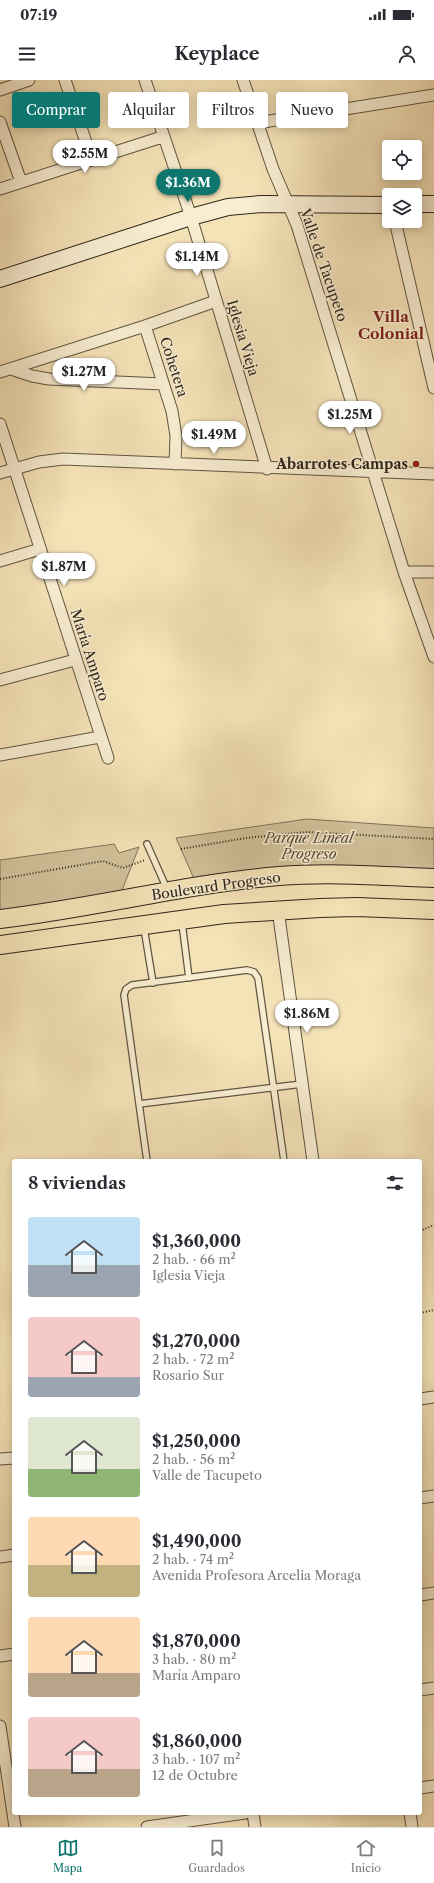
<!DOCTYPE html>
<html lang="es">
<head>
<meta charset="utf-8">
<style>
	:root { --surface:#fff; --page:#f7f7f7; --text:#2b2b33; --muted:#7c7c81; --line:#e1e1e2; --accent:#0f766e }
	body { margin:0; font-family:"Libre Caslon Text",serif; background:var(--page); color:var(--text); height:100vh; display:flex; flex-direction:column; font-size:15px; white-space:nowrap }
	* { box-sizing:border-box; margin:0 }
	p { font-size:13px; color:var(--muted) }
	.icon { flex:none; width:22px; height:22px; fill:none; stroke:currentColor; stroke-width:2; stroke-linecap:round; stroke-linejoin:round }
	.map { position:relative; flex:1; overflow:hidden }
	.panel { position:absolute; left:12px; top:1079px; width:410px; height:656px; display:flex; flex-direction:column; background:var(--surface); border-radius:4px; box-shadow:0 2px 10px #0003 }
	.panel>* { flex:none }
	.hud { position:absolute; left:12px; top:12px; width:410px; height:36px; display:flex; gap:8px }
	.tools { position:absolute; left:382px; top:60px; display:grid; gap:8px }
	.tools a { display:grid; place-items:center; width:40px; height:40px; border-radius:4px; background:var(--surface); box-shadow:0 2px 10px #0003; font-size:20px }
	.price { position:absolute; translate:-50% -34px; padding:0 9px; border-radius:14px; background:#fff; color:#222; font-size:13px; line-height:26px; filter:drop-shadow(0 1px 2px #0008) }
	.price::after { content:''; position:absolute; left:50%; top:24px; width:12px; height:9px; margin-left:-6px; background:inherit; clip-path:polygon(0 0,100% 0,50% 100%) }
	.price.active { background:var(--accent); color:#fff }
	ul { padding:0; list-style:none }
	li { display:flex; align-items:center; gap:12px; height:100px; padding:0 16px }
	li span { display:grid; place-items:center; flex:none; width:112px; height:80px; border-radius:4px; color:#555 }
	li>.icon { margin-inline-start:auto }
	span .icon { width:48px; height:48px; fill:#fffc; stroke-width:1 }
	li b { font-size:17px }
	h2 { display:flex; justify-content:space-between; align-items:center; height:48px; padding:0 16px; font-size:17px }
	.tag { padding:0 14px; border-radius:4px; background:var(--surface); box-shadow:0 2px 10px #0003; font-size:14px; line-height:36px }
	.tag.active { background:var(--accent); color:#fff }
	.status { display:flex; justify-content:space-between; align-items:center; height:28px; padding:0 20px; background:var(--surface); direction:ltr }
	.status svg { height:11px; fill:currentColor }
	header { display:flex; justify-content:space-between; align-items:center; height:52px; padding:0 16px; background:var(--surface); font-size:18px; font-weight:800 }
	.menu { display:flex; justify-content:space-around; align-items:center; height:56px; border-top:1px solid var(--line); background:var(--surface); font-size:11px; color:var(--muted) }
	.menu a { display:grid; justify-items:center; gap:2px }
	.menu .active { color:var(--accent) }
	.map>svg:first-child { display:block }
</style>
</head>
<body>
<div class="status"><b>07:19</b><svg viewBox="0 0 49 12"><path d="M0 12V9h3v3zM5 12V6h3v6zM10 12V3h3v9zM15 12V0h3v12zM26 1h20v11H26zM47 4h2v5h-2z"/></svg></div>
<header><svg class="icon" aria-label="menu" viewBox="0 0 24 24"><path d="M4 6h16M4 12h16M4 18h16"/></svg>Keyplace<svg class="icon" aria-label="person" viewBox="0 0 24 24"><circle cx="12" cy="8" r="4"/><path d="M4 21q1-7 8-7t8 7"/></svg></header>
<div class="map">
<svg width="434" height="1747" viewBox="0 0 434 1747">
	<rect width="100%" height="100%" fill="#f5e3b8"/>
	<filter id="stains"><feTurbulence type="fractalNoise" baseFrequency=".005" numOctaves="4"/><feColorMatrix values="0 0 0 0 .2 0 0 0 0 .09 0 0 0 0 .02 0 0 0 .5 -.17"/></filter>
	<radialGradient id="worn" r=".72"><stop offset=".6" stop-color="#630" stop-opacity="0"/><stop offset="1" stop-color="#630" stop-opacity=".3"/></radialGradient>
	<!-- green -->
	<path fill="#d3c39d" stroke="#80745c" d="M307 739 434 748V791L195 801 176 758Z
		M114 764 119 773 139 767 119 818 0 834V780Z"/>
	<g fill="none" stroke-linecap="round" stroke-linejoin="round">
		<!-- lane casing -->
		<g stroke="#605442" stroke-width="8">
			<path id="lane" d="M147 764 167 809
				M182 843 189 898
				M144 848 153 903
				M139 1024 302 1004
				M147 1081 124 915 126 909 132 905 247 890 254 892 258 898 284 1081"/>
		</g>
		<!-- street casing -->
		<g stroke="#605442" stroke-width="13">
			<path id="street" d="M65 0 92 80
				M145 0 191 137 267 389
				M243 0 273 89 297 145 404 492 434 577
				M0 10 29 0
				M0 42 21 102
				M257 43 434 15
				M0 109 162 57
				M395 141 434 308
				M145 246 172 331 176 356 175 384
				M11 289 32 296 49 299 163 304
				M0 292 145 246 216 221
				M0 344 108 678
				M0 393 39 382 63 379 434 394
				M0 481 40 469
				M404 492H434
				M0 600 75 580
				M0 675 100 657
				M278 830 313 1081
				M420 1319 434 1317
				M0 1379 14 1378
				M420 1418 434 1416
				M0 1477 14 1475
				M420 1515 434 1513
				M0 1576 14 1574
				M420 1610 434 1608
				M0 1646 15 1747
				M420 1708 434 1706
				M253 1733 255 1747
				M410 1733 412 1747
				M147 1747 245 1733"/>
		</g>
		<!-- secondary casing -->
		<g stroke="#2e251b" stroke-width="18">
			<path id="secondary" d="M415 124H434
				M0 199 191 137 228 127 261 124 389 125"/>
		</g>
		<!-- primary casing -->
		<g stroke="#2e251b" stroke-width="20">
			<path id="primary" d="M0 839C94 828 185 804 279 796 331 792 383 796 434 798
				M0 865 224 834 320 828 357 827 434 830"/>
		</g>
		<!-- path -->
		<path stroke="#2e251b" stroke-width="2" stroke-dasharray="1 2" stroke-linecap="butt" d="M181 769 246 758 307 752 434 759
			M0 799 103 781 123 788 145 780
			M420 1151 434 1145
			M420 1233 434 1230"/>
		<!-- lane -->
		<use href="#lane" stroke="#f8edd1" stroke-width="5.5"/>
		<!-- street -->
		<use href="#street" stroke="#f8edd1" stroke-width="11"/>
		<!-- secondary -->
		<use href="#secondary" stroke="#f8edd1" stroke-width="16"/>
		<!-- primary -->
		<use href="#primary" stroke="#f5e3b8" stroke-width="18"/>
	</g>
	<!-- markers -->
	<circle fill="#8f2418" stroke="#f8edd1" stroke-width="1.5" cx="416" cy="384" r="4"/>
	<g text-anchor="middle" stroke-width="3" stroke-linejoin="round" paint-order="stroke">
		<!-- street labels -->
		<g font-size="14" fill="#2e251b" stroke="#f8edd1">
			<text transform="translate(324 185) rotate(71)" y="5">Valle de Tacupeto</text>
			<text transform="translate(243 258) rotate(73)" y="5">Iglesia Vieja</text>
			<text transform="translate(174 287) rotate(72)" y="5">Cohetera</text>
			<text transform="translate(90 575) rotate(72)" y="5">María Amparo</text>
			<text transform="translate(216 806) rotate(-8)" y="5">Boulevard Progreso</text>
		</g>
		<!-- poi labels -->
		<g font-size="14" font-weight="bold" fill="#2e251b" stroke="#f8edd1" text-anchor="end">
			<text x="408" y="389">Abarrotes Campas</text>
		</g>
		<!-- park labels -->
		<g font-size="14" font-style="italic" fill="#574c3c" stroke="#f8edd1">
			<text x="309" y="763">Parque Lineal<tspan x="309" dy="16">Progreso</tspan></text>
		</g>
		<!-- neighbourhood labels -->
		<g font-size="15" font-weight="bold" fill="#7a1f14" stroke="#f8edd1">
			<text x="391" y="242">Villa<tspan x="391" dy="17">Colonial</tspan></text>
		</g>
	</g>
	<rect width="100%" height="100%" filter="url(#stains)"/>
	<rect width="100%" height="100%" fill="url(#worn)"/>
</svg>
<div class="tools">
<a><svg class="icon" aria-label="locate" viewBox="0 0 24 24"><circle cx="12" cy="12" r="6"/><path d="M12 2v4M12 18v4M2 12h4M18 12h4"/></svg></a>
<a><svg class="icon" aria-label="layers" viewBox="0 0 24 24"><path d="M12 4l9 5-9 5-9-5zM3 14l9 5 9-5"/></svg></a>
</div>
<b class="price" style="left:85px;top:94px">$2.55M</b>
<b class="price active" style="left:188px;top:123px">$1.36M</b>
<b class="price" style="left:197px;top:197px">$1.14M</b>
<b class="price" style="left:84px;top:312px">$1.27M</b>
<b class="price" style="left:350px;top:355px">$1.25M</b>
<b class="price" style="left:214px;top:375px">$1.49M</b>
<b class="price" style="left:64px;top:507px">$1.87M</b>
<b class="price" style="left:307px;top:954px">$1.86M</b>
<div class="hud">
<a class="tag active">Comprar</a>
<a class="tag">Alquilar</a>
<a class="tag">Filtros</a>
<a class="tag">Nuevo</a>
</div>
<section class="panel">
<h2>8 viviendas<svg class="icon" aria-label="filters" viewBox="0 0 24 24"><path d="M4 7h16M4 17h16"/><circle cx="9" cy="7" r="2"/><circle cx="15" cy="17" r="2"/></svg></h2>
<ul>
<li><span style="background:linear-gradient(#bfe0f5 60%,#9aa5b1 0)"><svg class="icon" aria-label="home" viewBox="0 0 24 24"><path d="M3 11l9-7 9 7M6 9v11h12V9"/></svg></span><div><b>$1,360,000</b><p>2 hab. · 66 m²</p><p>Iglesia Vieja</p></div></li>
<li><span style="background:linear-gradient(#f6c9c9 75%,#9aa5b1 0)"><svg class="icon" aria-label="home" viewBox="0 0 24 24"><path d="M3 11l9-7 9 7M6 9v11h12V9"/></svg></span><div><b>$1,270,000</b><p>2 hab. · 72 m²</p><p>Rosario Sur</p></div></li>
<li><span style="background:linear-gradient(#dfe7d0 65%,#8fb573 0)"><svg class="icon" aria-label="home" viewBox="0 0 24 24"><path d="M3 11l9-7 9 7M6 9v11h12V9"/></svg></span><div><b>$1,250,000</b><p>2 hab. · 56 m²</p><p>Valle de Tacupeto</p></div></li>
<li><span style="background:linear-gradient(#ffd9b3 60%,#c2b280 0)"><svg class="icon" aria-label="home" viewBox="0 0 24 24"><path d="M3 11l9-7 9 7M6 9v11h12V9"/></svg></span><div><b>$1,490,000</b><p>2 hab. · 74 m²</p><p>Avenida Profesora Arcelia Moraga</p></div></li>
<li><span style="background:linear-gradient(#ffd9b3 70%,#b9a48a 0)"><svg class="icon" aria-label="home" viewBox="0 0 24 24"><path d="M3 11l9-7 9 7M6 9v11h12V9"/></svg></span><div><b>$1,870,000</b><p>3 hab. · 80 m²</p><p>María Amparo</p></div></li>
<li><span style="background:linear-gradient(#f6c9c9 65%,#b9a48a 0)"><svg class="icon" aria-label="home" viewBox="0 0 24 24"><path d="M3 11l9-7 9 7M6 9v11h12V9"/></svg></span><div><b>$1,860,000</b><p>3 hab. · 107 m²</p><p>12 de Octubre</p></div></li>
</ul>
</section>
</div>
<nav class="menu">
<a class="active"><svg class="icon" aria-label="map" viewBox="0 0 24 24"><path d="M3 6l6-2 6 2 6-2v14l-6 2-6-2-6 2zM9 4v14M15 6v14"/></svg>Mapa</a>
<a><svg class="icon" aria-label="saved" viewBox="0 0 24 24"><path d="M7 4h10v16l-5-4-5 4z"/></svg>Guardados</a>
<a><svg class="icon" aria-label="home" viewBox="0 0 24 24"><path d="M3 11l9-7 9 7M6 9v11h12V9"/></svg>Inicio</a>
</nav>
</body>
</html>
